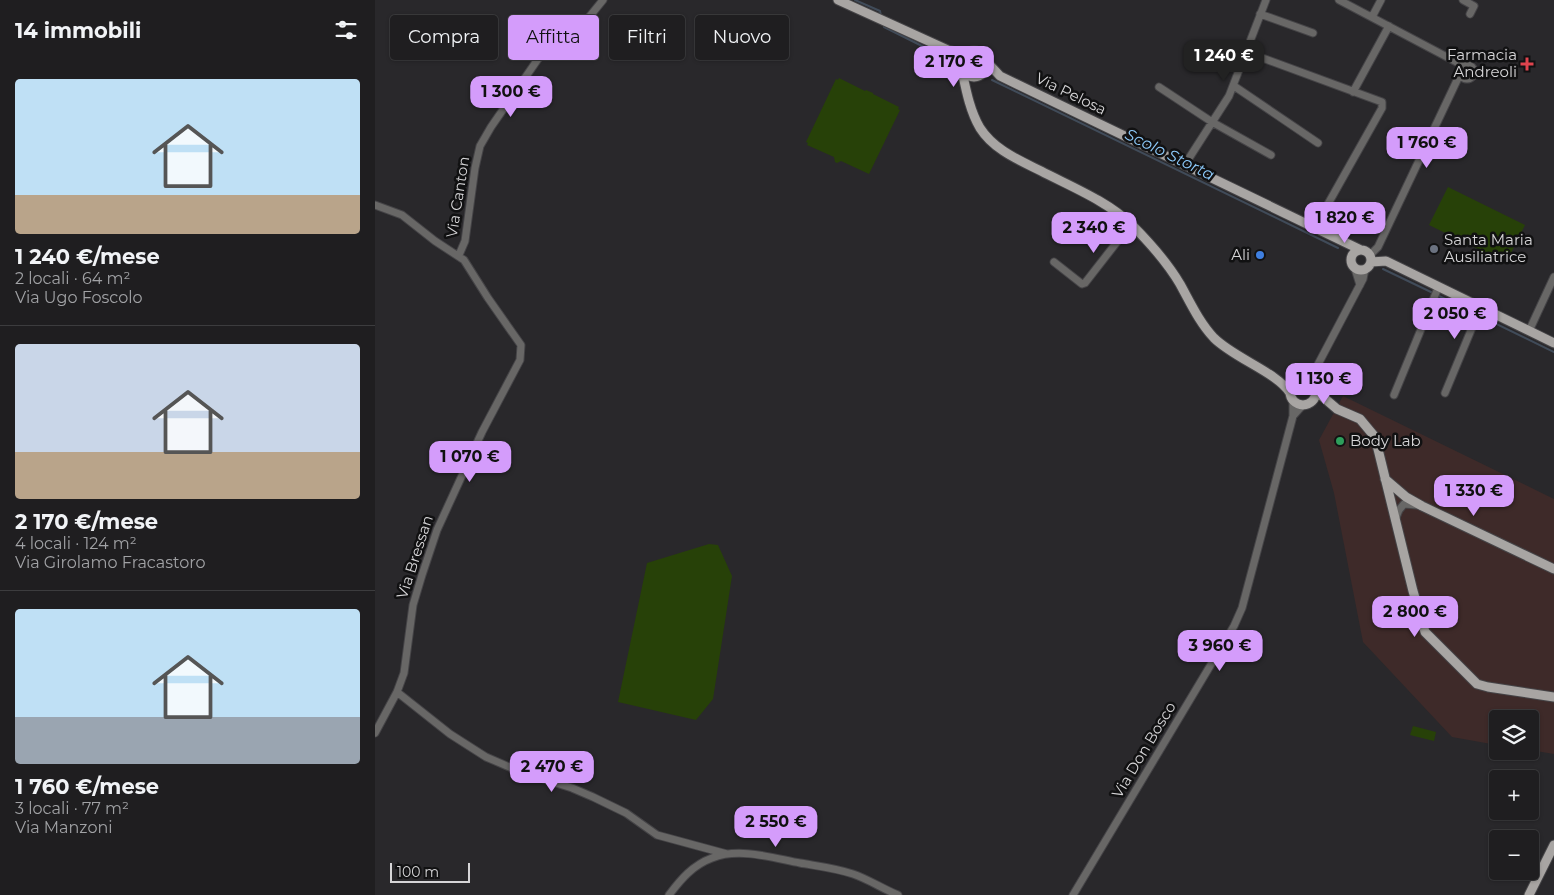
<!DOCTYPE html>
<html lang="it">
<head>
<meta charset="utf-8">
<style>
	:root { --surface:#1f1e20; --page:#272729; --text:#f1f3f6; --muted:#a1a2a5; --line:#3c3c3e; --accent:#d49cfb }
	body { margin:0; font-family:Montserrat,sans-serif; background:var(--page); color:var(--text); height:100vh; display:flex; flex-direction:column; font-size:19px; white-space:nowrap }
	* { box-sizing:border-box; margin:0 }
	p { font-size:16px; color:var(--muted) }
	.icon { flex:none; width:28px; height:28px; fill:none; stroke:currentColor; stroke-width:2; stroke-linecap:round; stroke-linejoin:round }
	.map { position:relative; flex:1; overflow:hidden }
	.panel { display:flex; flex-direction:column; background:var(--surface); width:375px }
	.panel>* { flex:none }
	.hud { position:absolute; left:15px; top:15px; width:475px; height:45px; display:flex; gap:10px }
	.controls { position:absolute; left:1114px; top:710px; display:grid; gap:10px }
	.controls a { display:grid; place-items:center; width:50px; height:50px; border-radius:5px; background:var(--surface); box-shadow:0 1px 4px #0004,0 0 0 1px var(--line); font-size:25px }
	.scale { position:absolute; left:15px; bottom:12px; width:80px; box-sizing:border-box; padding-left:5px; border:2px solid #d6d5d7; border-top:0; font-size:14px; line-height:18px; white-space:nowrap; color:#d6d5d7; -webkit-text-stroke:4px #111112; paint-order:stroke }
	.price { position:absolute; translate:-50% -42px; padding:0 11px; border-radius:10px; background:var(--accent); color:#111; font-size:16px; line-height:32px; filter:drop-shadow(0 1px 2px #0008) }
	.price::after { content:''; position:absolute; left:50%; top:30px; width:15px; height:11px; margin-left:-8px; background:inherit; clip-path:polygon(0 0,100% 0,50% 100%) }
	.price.current { background:#222; color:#fff }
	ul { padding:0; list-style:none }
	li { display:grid; align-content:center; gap:10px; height:265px; padding:0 15px }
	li+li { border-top:1px solid var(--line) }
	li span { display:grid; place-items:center; height:155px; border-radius:5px; color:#555 }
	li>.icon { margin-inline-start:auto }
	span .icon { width:90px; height:90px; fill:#fffc; stroke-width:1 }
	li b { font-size:21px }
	h2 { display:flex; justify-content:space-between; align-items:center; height:60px; padding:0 15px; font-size:21px }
	.pill { padding:0 18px; border-radius:5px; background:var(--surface); box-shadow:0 1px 4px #0004,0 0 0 1px var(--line); font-size:18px; line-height:45px }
	.pill.current { background:var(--accent); color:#111 }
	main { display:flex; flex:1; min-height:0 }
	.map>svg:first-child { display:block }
</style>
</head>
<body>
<main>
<section class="panel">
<h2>14 immobili<svg class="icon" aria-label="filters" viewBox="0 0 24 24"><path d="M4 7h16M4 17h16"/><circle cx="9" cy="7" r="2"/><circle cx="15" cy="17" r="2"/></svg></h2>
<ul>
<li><span style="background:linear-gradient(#bfe0f5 75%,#b9a48a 0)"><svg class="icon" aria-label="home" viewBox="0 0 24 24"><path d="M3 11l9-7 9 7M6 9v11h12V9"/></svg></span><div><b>1 240 €/mese</b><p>2 locali · 64 m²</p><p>Via Ugo Foscolo</p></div></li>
<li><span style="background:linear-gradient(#c9d6e8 70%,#b9a48a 0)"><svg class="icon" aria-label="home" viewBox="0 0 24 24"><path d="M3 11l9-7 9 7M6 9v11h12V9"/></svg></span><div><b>2 170 €/mese</b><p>4 locali · 124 m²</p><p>Via Girolamo Fracastoro</p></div></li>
<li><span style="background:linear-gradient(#bfe0f5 70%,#9aa5b1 0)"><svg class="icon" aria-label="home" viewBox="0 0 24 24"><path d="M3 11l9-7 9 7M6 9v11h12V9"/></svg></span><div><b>1 760 €/mese</b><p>3 locali · 77 m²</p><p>Via Manzoni</p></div></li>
</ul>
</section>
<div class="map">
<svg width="1179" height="895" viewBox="0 0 1179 895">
	<rect width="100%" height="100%" fill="#29282b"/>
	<!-- industrial -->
	<path fill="#3e2a29" d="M968 396 1179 499V754L1155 750V719H1122V745L1077 737 988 642 959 493 944 440Z"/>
	<!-- green -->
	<path fill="#274108" d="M590 63a9 9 0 1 1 18 0a9 9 0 1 1-18 0Z
		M464 78 490 91 491 90 498 93V94L524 107 523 109 525 110 494 174 466 161 462 163 460 162 459 157 432 145 433 143 431 142 461 79 463 80Z
		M1073 187 1150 225 1131 263 1054 225Z
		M334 544 343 545 357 576 338 699 321 720 243 702 272 563Z
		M1038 726 1061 732 1059 741 1035 735Z"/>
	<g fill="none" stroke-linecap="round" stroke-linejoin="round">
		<!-- stream -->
		<path stroke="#404b59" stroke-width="2" d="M480 0 505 11 506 16
			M509 25V27L579 62
			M617 80 963 248
			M1008 269 1058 293
			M1062 295 1179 352"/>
		<!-- minor casing -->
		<g stroke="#454447" stroke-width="9">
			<path id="minor" d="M964 0 1089 66
				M1088 0 1099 6 1095 14
				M885 14 938 33
				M997 17 1006 0
				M871 52 1007 102V108L940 227
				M1085 72a7 7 0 1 1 14 0a7 7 0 1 1-14 0Z
				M859 86 943 143
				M784 87 837 122 896 155
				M978 92 1014 26
				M809 166 854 96 891 0
				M0 205 27 215 60 241 89 260 113 298 146 345 145 360 107 432 62 530 47 575 38 605 29 673 22 692 0 733
				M84 255 90 241 100 168 105 146 116 127 163 59 174 49 206 27 228 0
				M995 255 1003 247 1085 74
				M679 262 707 284 710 283 756 224
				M980 269 985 285
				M1057 301C1068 306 1094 313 1099 323L1070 393
				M1154 331 1179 277
				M928 379 940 370
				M938 383 940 370 988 279 990 269
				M1019 395 1063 288
				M918 416 928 405
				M1020 520 1024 510 1029 504 1042 505
				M22 692 75 734 111 757 146 772 197 788 218 797 251 813 282 835 352 854
				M294 895C306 879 318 865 337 858 364 847 398 858 425 863 442 866 460 868 478 874 493 879 508 889 523 895
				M698 895 859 626 867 608 918 416V400"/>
		</g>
		<!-- major casing -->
		<g stroke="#454447" stroke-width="11">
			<path id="major" d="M463 0 573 50 589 54
				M586 64a13 13 0 1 1 26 0a13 13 0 1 1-26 0Z
				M612 62 625 76 986 250
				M587 71C591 90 595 111 605 128 619 150 644 160 666 171 697 187 732 201 757 225 775 243 792 262 805 284 815 302 824 322 839 338 859 358 903 373 915 393
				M976 260a10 10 0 1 1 20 0a10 10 0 1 1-20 0Z
				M996 262 1011 261 1179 343
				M915 392a13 13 0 1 1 26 0a13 13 0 1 1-26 0Z
				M941 391 962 409 985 419 1000 437 1038 591 1050 632 1102 684 1113 687 1179 697
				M1010 479 1031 497 1047 506 1179 569
				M1154 895 1179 845"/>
		</g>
		<!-- minor -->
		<use href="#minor" stroke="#686766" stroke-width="7"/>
		<!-- major -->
		<use href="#major" stroke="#a8a5a3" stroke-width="9"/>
	</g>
	<!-- markers -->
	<path fill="#e0444e" stroke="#111112" stroke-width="2" d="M1149.5 56.5h5v5h5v5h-5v5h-5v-5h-5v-5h5z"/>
	<circle fill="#6b7280" stroke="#111112" stroke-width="2" cx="1059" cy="249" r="5"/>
	<circle fill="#3f7fe0" stroke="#111112" stroke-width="2" cx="885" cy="255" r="5"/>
	<circle fill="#2e9e5b" stroke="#111112" stroke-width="2" cx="965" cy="441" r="5"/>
	<g text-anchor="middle" stroke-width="5" stroke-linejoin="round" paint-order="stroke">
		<!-- poi labels -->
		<g font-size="15" fill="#d6d5d7" stroke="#111112" text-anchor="end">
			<text x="1142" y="60">Farmacia<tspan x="1142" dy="17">Andreoli</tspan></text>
			<text x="1069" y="245" text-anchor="start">Santa Maria<tspan x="1069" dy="17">Ausiliatrice</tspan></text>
			<text x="875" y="260">Ali</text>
			<text x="975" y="446" text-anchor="start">Body Lab</text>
		</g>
		<!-- street labels -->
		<g font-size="15" fill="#d6d5d7" stroke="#111112">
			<text transform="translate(696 94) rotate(26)" y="5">Via Pelosa</text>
			<text transform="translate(83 197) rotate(-81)" y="5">Via Canton</text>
			<text transform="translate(40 557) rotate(-72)" y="5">Via Bressan</text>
			<text transform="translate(769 750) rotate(-59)" y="5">Via Don Bosco</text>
		</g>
		<!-- water labels -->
		<g font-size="16" font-style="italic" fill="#8eccfd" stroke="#111112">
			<text transform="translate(795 154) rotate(26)" y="6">Scolo Storta</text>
		</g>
	</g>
</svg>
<div class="controls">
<a><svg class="icon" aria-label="layers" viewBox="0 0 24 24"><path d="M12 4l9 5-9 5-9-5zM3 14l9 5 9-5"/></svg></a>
<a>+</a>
<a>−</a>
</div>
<div class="scale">100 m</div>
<b class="price current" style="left:849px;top:82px">1 240 €</b>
<b class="price" style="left:579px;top:88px">2 170 €</b>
<b class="price" style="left:136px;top:118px">1 300 €</b>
<b class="price" style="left:1052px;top:169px">1 760 €</b>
<b class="price" style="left:970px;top:244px">1 820 €</b>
<b class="price" style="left:719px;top:254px">2 340 €</b>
<b class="price" style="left:1080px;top:340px">2 050 €</b>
<b class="price" style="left:949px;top:405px">1 130 €</b>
<b class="price" style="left:95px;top:483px">1 070 €</b>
<b class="price" style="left:1099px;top:517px">1 330 €</b>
<b class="price" style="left:1040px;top:638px">2 800 €</b>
<b class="price" style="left:845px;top:672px">3 960 €</b>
<b class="price" style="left:177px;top:793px">2 470 €</b>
<b class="price" style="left:401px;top:848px">2 550 €</b>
<div class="hud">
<a class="pill">Compra</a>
<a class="pill current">Affitta</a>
<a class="pill">Filtri</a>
<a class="pill">Nuovo</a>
</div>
</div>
</main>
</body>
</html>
